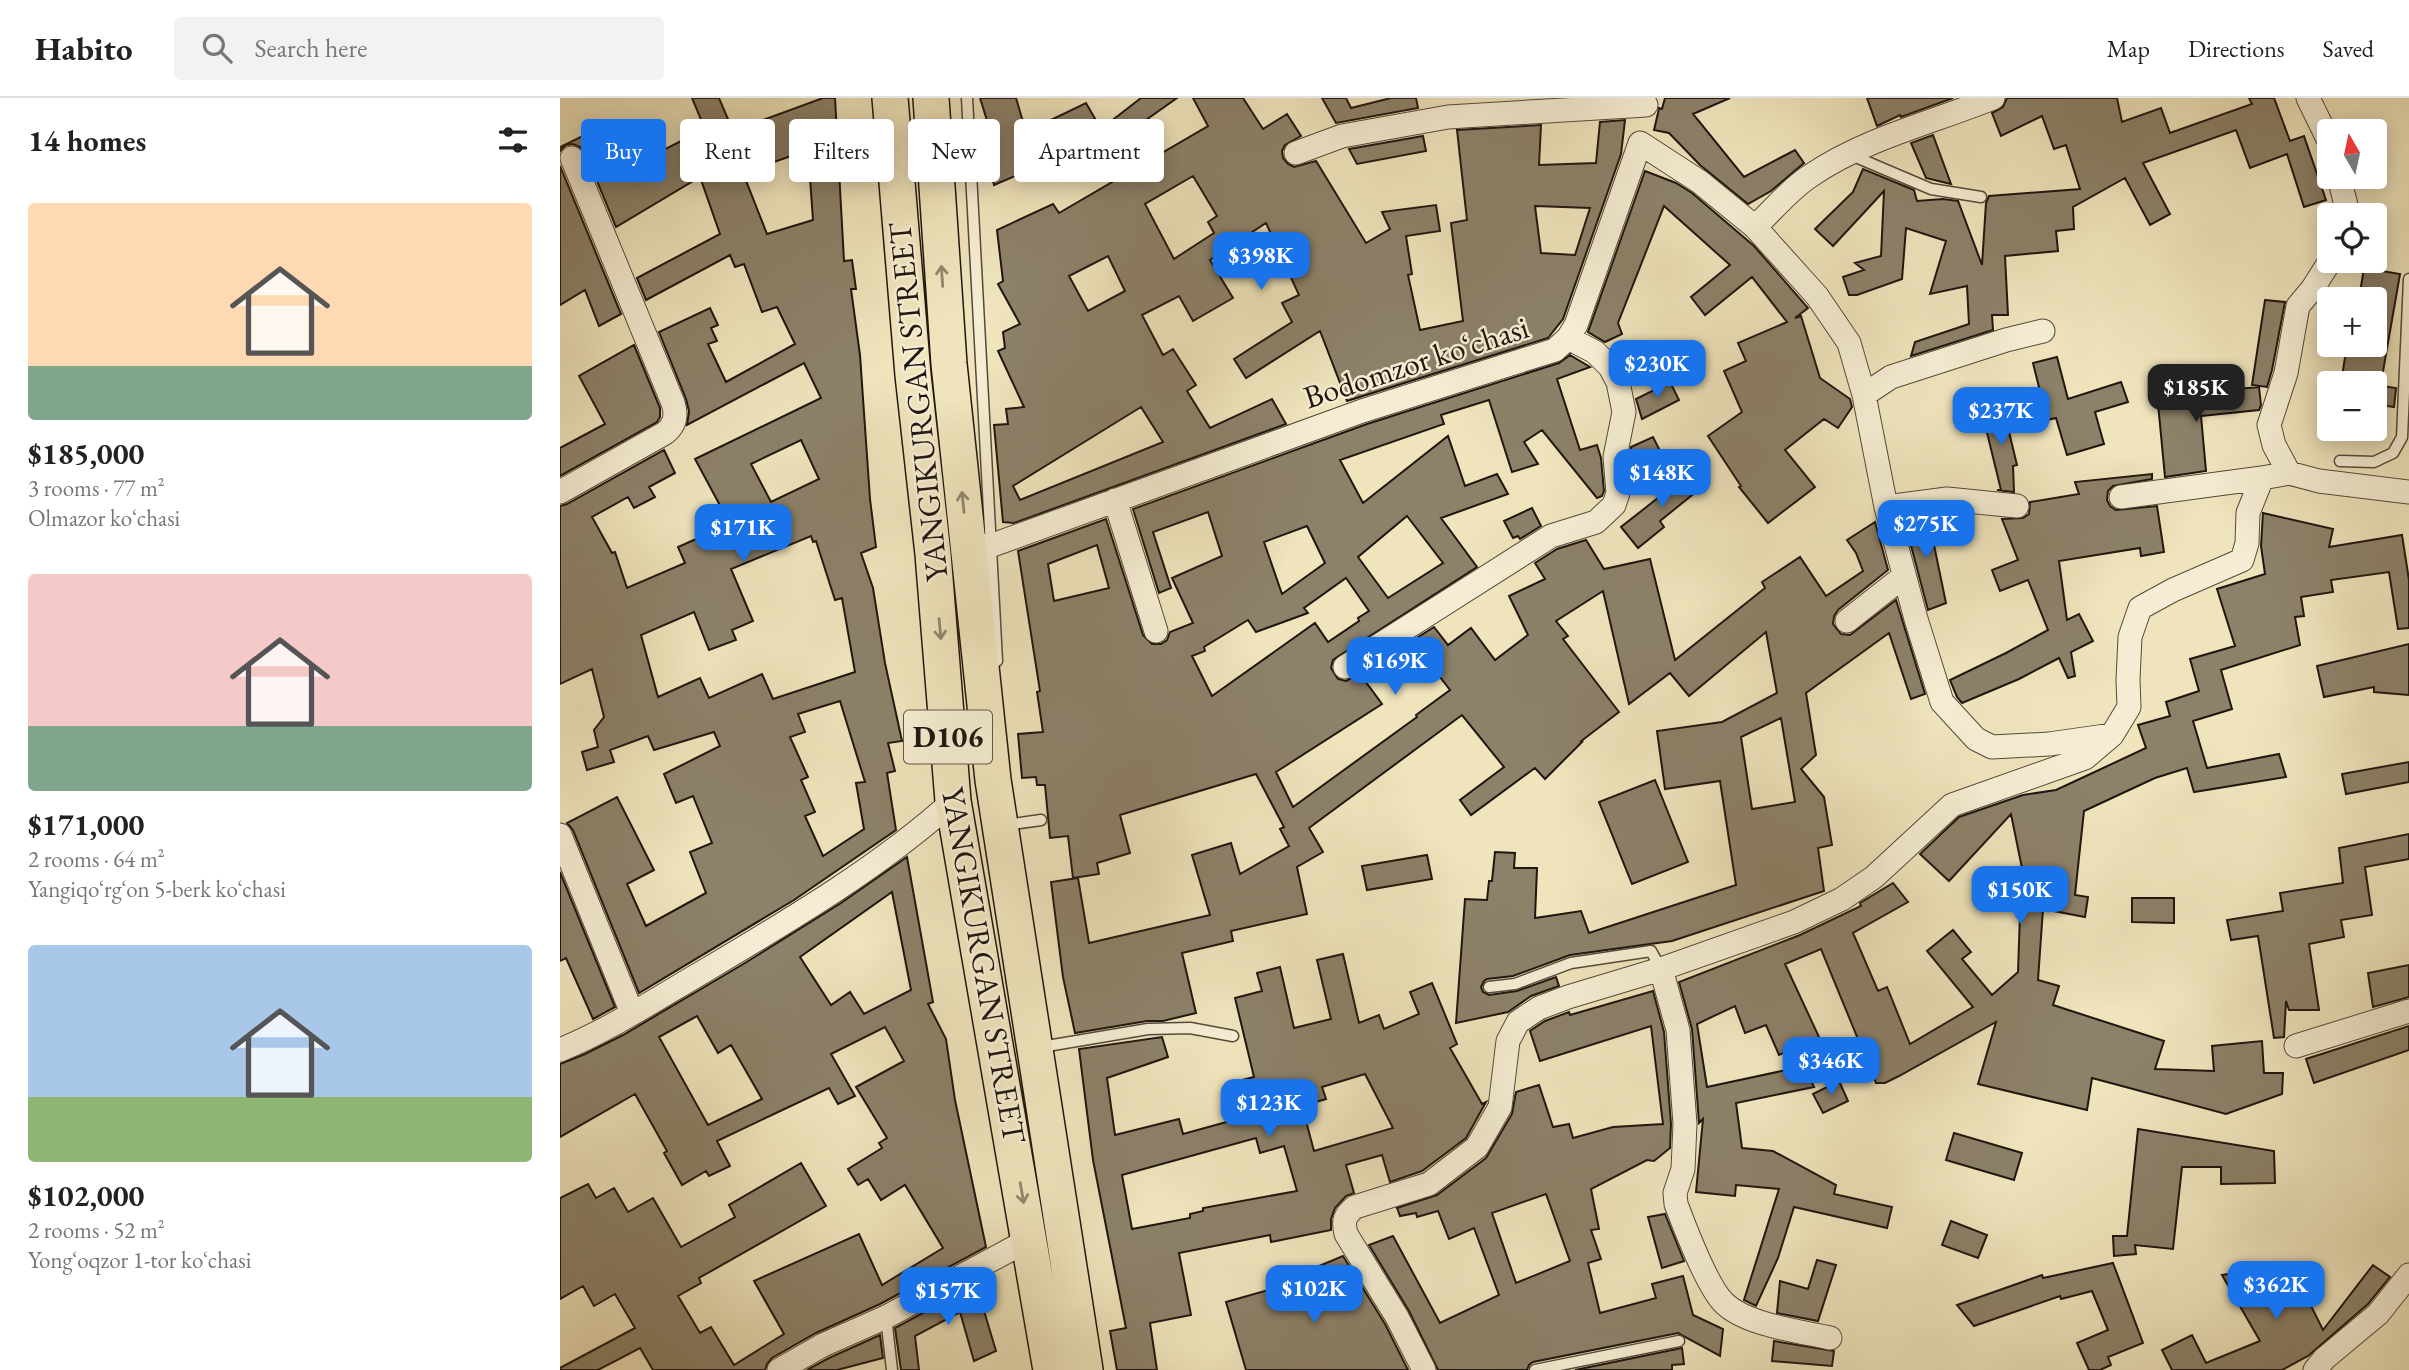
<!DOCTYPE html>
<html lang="en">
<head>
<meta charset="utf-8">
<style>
	:root { --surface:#fff; --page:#f2f2f2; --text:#222; --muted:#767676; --line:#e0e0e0; --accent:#1a73e8 }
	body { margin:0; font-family:"EB Garamond",serif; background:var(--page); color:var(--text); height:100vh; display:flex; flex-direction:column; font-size:26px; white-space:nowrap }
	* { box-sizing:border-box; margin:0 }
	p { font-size:23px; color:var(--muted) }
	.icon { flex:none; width:38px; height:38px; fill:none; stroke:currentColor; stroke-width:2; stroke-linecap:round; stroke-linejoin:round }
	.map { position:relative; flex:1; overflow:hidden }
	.sheet { display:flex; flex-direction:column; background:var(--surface); width:560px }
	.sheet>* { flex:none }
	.top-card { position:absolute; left:21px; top:21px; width:665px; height:63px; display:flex; gap:14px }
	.needle { width:46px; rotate:351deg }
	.tools { position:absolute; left:1757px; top:21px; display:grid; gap:14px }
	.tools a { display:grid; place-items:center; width:70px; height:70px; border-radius:7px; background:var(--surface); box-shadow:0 4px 18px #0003; font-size:35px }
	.price { position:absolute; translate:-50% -60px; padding:0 16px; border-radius:14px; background:var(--accent); color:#fff; font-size:23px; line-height:46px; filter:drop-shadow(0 2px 4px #0008) }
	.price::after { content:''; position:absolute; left:50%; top:42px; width:21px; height:16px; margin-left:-10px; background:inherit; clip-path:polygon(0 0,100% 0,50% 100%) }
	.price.selected { background:#222; color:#fff }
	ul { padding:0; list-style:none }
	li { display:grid; align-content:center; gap:14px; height:371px; padding:0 28px }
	li span { display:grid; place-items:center; height:217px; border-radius:7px; color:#555 }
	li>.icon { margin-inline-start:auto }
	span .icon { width:126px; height:126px; fill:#fffc; stroke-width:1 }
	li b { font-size:30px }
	h2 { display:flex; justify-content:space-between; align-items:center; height:84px; padding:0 28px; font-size:30px }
	.pill { padding:0 24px; border-radius:7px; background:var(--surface); box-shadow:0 4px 18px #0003; font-size:24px; line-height:63px }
	.pill.selected { background:var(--accent); color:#fff }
	header { display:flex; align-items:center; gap:42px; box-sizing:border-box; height:98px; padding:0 35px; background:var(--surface); border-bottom:2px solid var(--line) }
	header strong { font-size:33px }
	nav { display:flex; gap:38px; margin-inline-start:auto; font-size:24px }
	.search { width:490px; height:63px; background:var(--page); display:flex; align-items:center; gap:18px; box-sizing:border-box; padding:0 24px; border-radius:7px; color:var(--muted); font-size:26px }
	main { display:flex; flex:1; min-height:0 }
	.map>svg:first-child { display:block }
</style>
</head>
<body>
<header>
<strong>Habito</strong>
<div class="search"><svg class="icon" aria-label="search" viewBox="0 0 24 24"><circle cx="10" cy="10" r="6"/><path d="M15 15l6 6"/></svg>Search here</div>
<nav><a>Map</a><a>Directions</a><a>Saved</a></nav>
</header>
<main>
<section class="sheet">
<h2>14 homes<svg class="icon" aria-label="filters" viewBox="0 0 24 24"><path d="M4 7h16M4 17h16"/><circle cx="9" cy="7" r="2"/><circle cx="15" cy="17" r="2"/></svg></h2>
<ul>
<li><span style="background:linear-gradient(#ffd9b3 75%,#7fa58c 0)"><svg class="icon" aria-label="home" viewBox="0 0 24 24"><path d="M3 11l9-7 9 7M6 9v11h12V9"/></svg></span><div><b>$185,000</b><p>3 rooms · 77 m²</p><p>Olmazor koʻchasi</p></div></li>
<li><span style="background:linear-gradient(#f6c9c9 70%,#7fa58c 0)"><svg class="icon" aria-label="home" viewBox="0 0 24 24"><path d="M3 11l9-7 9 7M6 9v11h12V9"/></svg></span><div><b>$171,000</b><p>2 rooms · 64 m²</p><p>Yangiqoʻrgʻon 5-berk koʻchasi</p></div></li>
<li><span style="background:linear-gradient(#a9c7e8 70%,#8fb573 0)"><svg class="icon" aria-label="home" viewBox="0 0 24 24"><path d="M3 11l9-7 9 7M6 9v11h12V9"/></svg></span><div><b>$102,000</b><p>2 rooms · 52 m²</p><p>Yongʻoqzor 1-tor koʻchasi</p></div></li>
</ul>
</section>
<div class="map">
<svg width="1849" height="1272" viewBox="0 0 1849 1272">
	<rect width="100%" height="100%" fill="#efe4bc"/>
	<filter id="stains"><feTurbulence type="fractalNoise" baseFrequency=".00286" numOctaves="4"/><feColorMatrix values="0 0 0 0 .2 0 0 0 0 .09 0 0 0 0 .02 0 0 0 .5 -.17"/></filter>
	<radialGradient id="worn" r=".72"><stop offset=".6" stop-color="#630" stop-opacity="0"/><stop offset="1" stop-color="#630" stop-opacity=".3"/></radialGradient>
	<!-- building -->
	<path fill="#8c8169" stroke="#20160f" stroke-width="2" fill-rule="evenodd" d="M132 0H159L173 33 263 0H275L284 163 292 162 296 191H291L300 257 310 401 316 449 301 455 313 490 325 565 342 643 328 645 335 673 327 675 336 732 234 802 79 895 13 732 7 725 57 699 94 772 67 786 86 828 146 795 130 754 152 745 133 698 116 705 104 676 160 648 154 634 94 652 88 638 50 652 54 664 27 672 22 654 38 649 34 632 44 619 32 571 0 586V408L7 406 104 352 115 375 89 389 95 399 74 410 68 399 32 419 52 455 55 454 67 490 125 465 118 449 170 426 135 361 261 300 244 265 127 327 129 313 126 301 99 234 150 210 158 227 151 230 157 243 148 246 166 284 235 246 217 209 202 214 184 166 175 169 170 157 86 202 77 180 160 136 140 79 56 129 25 54 20 49 13 46 6 47 0 53V49L49 25 70 69 145 31ZM248 52 253 122 207 136 183 75ZM241 342 259 381 211 404 191 366ZM251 438 253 444 256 443 275 502 282 500 295 574 213 601 202 576 149 600 140 580 98 599 81 537 134 514 149 552 176 542 172 532 193 523 171 471ZM280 603 305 684 296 685 304 731 263 758 245 718 255 714 241 682 248 679 230 639 245 634 238 616Z
		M420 0H456L466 34 526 5 541 31 581 0H617L511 75 501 62 511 54 434 87 429 66 439 61Z
		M633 0H683L703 31 727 16 741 38 725 47 722 53 723 60 728 66 734 69 756 63 806 145 830 131 822 114 876 107 880 133 846 138 852 176 848 177 860 232 903 223 891 125 907 122 897 32 981 27 979 67 1036 65 1040 24 1065 22 1061 56 1003 221 988 240 787 303 760 233 686 280 674 261 732 224 722 205 739 197 706 125 650 162 673 200 633 223 619 198 582 217 603 257 613 251 636 287 627 293 650 330 712 301 726 326 454 425 443 424 434 327 448 326 446 311 464 309 438 253 445 250 443 234 460 226 438 186 443 183 437 132 493 106 499 115 648 28ZM633 78 657 118 648 124 654 135 614 161 585 106ZM975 108 1030 110 1015 157 981 155ZM548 158 565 193 528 213 509 178ZM581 309 603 344 460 402 453 388Z
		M762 0H786L791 10 831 0H856L858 10 776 25Z
		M1105 0H1170L1133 16 1184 79 1235 52 1244 65 1211 93 1188 106 1140 67 1109 35 1094 32 1098 15 1099 10 1102 11Z
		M1307 0H1393L1341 19 1340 17 1317 28Z
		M1447 0H1557L1562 24 1601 10 1610 35 1692 6 1689 0H1714L1730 43 1744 38 1766 102 1744 109 1727 56 1690 70 1676 32 1583 65 1610 116 1590 127 1565 80 1513 109 1514 131 1496 133 1498 153 1445 158 1448 217H1432L1433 232 1351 258 1355 244 1409 226 1407 188 1370 196 1386 143 1346 130 1342 181 1297 197H1289L1283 179 1304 172 1295 165 1321 158 1324 93 1273 148 1255 131 1293 94 1303 71 1354 92 1357 103 1383 101 1398 103 1422 167 1426 105 1429 98 1520 91 1506 47 1494 51 1482 18 1441 38 1432 15 1443 9Z
		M1373 37 1391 86 1366 80 1351 45Z
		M863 38 866 53 797 66 789 51Z
		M0 68 61 216 39 228 25 192 0 207Z
		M1085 73 1116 85 1132 95 1194 148 1248 210 1235 220 1241 218 1260 280 1290 301 1292 309 1278 330 1264 321 1225 352 1255 389 1208 425 1179 389 1181 388 1148 338 1182 314 1164 273 1186 263 1178 245 1227 224 1192 179 1145 217 1131 199 1170 167 1104 108 1058 225 1062 236 1045 244 1028 234Z
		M1804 170 1840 176 1821 285H1781L1787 247H1815V201H1799Z
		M1705 202 1725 204 1712 272 1707 289 1692 287Z
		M74 247 100 310V319L97 324 0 378V350L45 326 19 278Z
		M1010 257 1030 269 997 281 1020 352 1037 347 1041 360 1044 393 1042 398 1037 400 982 332 964 344 978 366 952 374 929 302 881 317 884 326 780 362 803 405 888 338 905 388 937 376 948 396 881 420 917 469 773 562 771 570 778 581 786 583 800 576 822 606 716 674 733 709 857 619 856 617 890 592 852 543 874 529 888 547 911 530 935 562 968 537 949 498 985 481 975 465 997 451 1026 442 1044 471 1090 461 1115 562 1205 490 1202 484 1240 459 1266 498 1303 473 1296 455 1287 442 1315 424 1328 472 1278 512 1274 518 1273 526 1281 536 1290 537 1336 502 1365 596 1351 601 1329 535 1246 595 1256 657 1241 671 1264 699 1272 747 1258 750 1264 793 1112 843 1010 857 953 878 927 881 924 883 921 889 923 894 929 897 957 893 996 879 999 888 971 898 948 914 896 925 905 801 927 802 929 783H932L935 754 955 755 954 770H977L975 820 1021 813 1029 835 1176 787 1160 683 1105 691 1097 633 1162 624 1217 595 1206 534 1129 598 1110 575 1069 606 1043 493 996 523 1008 538 1003 541 1059 614 1020 644 1023 643 985 681 975 670 911 717 900 702 944 669 902 617 749 730 763 754 737 769 747 816 671 833 673 843 622 855 636 915 603 923H587L515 935 503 879 491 784 518 780 529 845 650 817 632 757 671 745 680 776 729 748 720 731 724 729 696 676 560 717 570 755 537 765 539 776 513 780 508 738 490 740 485 687H477L476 679 462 680 458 636 483 634 477 594 480 593 458 453 546 421 583 537 592 546H601L607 542 610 534 633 525 612 480 662 458 648 414 593 434 611 490 599 495 573 411 807 326 999 265ZM847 418 883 465 828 500 798 459ZM747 428 765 465 722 496 704 444ZM537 447 549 490 494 503 488 466ZM786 480 809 513 798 520 799 523 768 544 755 525 652 598 632 558 645 553 644 549 688 522 696 534 748 515 744 510ZM1221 620 1235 704 1192 711 1181 639Z
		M1497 259 1508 301 1561 284 1568 304 1535 314 1544 346 1507 357 1496 320 1487 322 1473 265Z
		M1110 284 1119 302 1082 321 1076 301Z
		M1815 287 1836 290 1834 309 1815 306Z
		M1699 289 1701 307 1699 312 1641 318 1646 373 1605 379 1597 295 1639 292 1640 294Z
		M1443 309 1457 367 1453 368 1454 394 1437 392H1441L1422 314Z
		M1093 339 1107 367 1092 374 1097 380 1072 388 1069 360 1071 349Z
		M1136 370 1147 385 1100 423 1104 429 1078 450 1061 429Z
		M1592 376V381L1553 388 1548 393 1547 402 1550 408 1556 412 1597 408 1604 454 1581 458 1580 450 1499 463 1507 522 1519 516 1533 543 1511 554 1515 578 1508 580 1499 560 1459 581 1402 605 1397 599 1390 582 1446 555 1488 532 1468 482 1440 493 1432 472 1458 462 1442 421 1463 420 1469 416 1470 404 1519 396 1515 384Z
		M972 410 981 428 960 441 958 438 953 440 944 423Z
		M1703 415 1773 431 1769 449 1842 437 1849 482V530L1838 531 1829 474 1771 482 1773 494 1741 499 1744 518 1735 519 1740 547 1661 572 1672 611 1633 623 1647 670 1719 656 1726 679 1634 694 1627 670 1595 680 1524 713 1515 797 1528 799 1525 819 1483 811 1478 882 1499 888 1493 907 1604 943 1595 971 1654 973 1652 948 1702 943 1704 975H1723L1722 996 1666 1016 1532 980 1527 1012 1418 986 1436 924 1339 978 1325 985H1316L1261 851 1225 866 1259 939 1219 957 1206 927 1185 935 1175 908 1137 926 1147 989 1245 968 1254 989 1176 1005 1182 1050 1213 1053 1276 1087 1274 1096 1332 1109 1327 1130 1234 1109 1218 1160 1196 1208 1184 1202 1219 1091 1176 1087 1175 1098 1136 1094 1143 1021 1139 1025 1132 931 1119 884 1240 837 1301 808 1300 805 1333 785 1348 804 1293 835 1318 893 1327 889 1350 946 1413 909 1367 853 1393 832 1411 854 1402 861 1432 897 1458 874 1461 787 1465 785 1451 716 1389 783 1360 756 1399 719 1463 697 1496 692 1586 650 1578 627 1610 618 1606 604 1639 593 1630 561 1675 548 1657 491 1705 476 1701 448Z
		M1368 418 1386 505 1368 512 1344 421Z
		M1849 546V597L1814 594V589L1764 599 1757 568Z
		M1849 664V684L1786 696 1782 676Z
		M1095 682 1128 764 1072 786 1039 704Z
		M1849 736V761L1805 769 1812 817 1781 822 1784 839 1749 846 1759 912H1729L1726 903 1724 939 1714 940 1698 838 1671 842 1667 822 1723 813 1720 795 1783 785 1779 750Z
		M867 757 872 781 807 792 802 768Z
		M347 759 373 904 368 906 386 941 395 1002 426 1149 320 1206 256 1235 212 1260 207 1266 205 1272H93L80 1250 38 1272H0V1270L75 1230 55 1196 34 1208 23 1188 0 1201V1100L28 1086 36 1100 54 1090 68 1114 93 1100 121 1149 175 1119 169 1107 241 1065 266 1108 139 1180 141 1185 118 1198 140 1235 151 1229 174 1267 224 1236 194 1183 299 1136 322 1187 383 1150 345 1087 321 1102 308 1081 298 1087 288 1071 322 1050 319 1045 327 1040 296 989 344 963 325 929 271 956 295 998 278 1006 269 990 157 1043 170 1068 149 1078 146 1073 122 1087 104 1055 107 1053 75 996 0 1039V966L25 956 63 937 185 865 281 805ZM332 794 351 892 304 916 290 894 271 907 240 859ZM137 918 158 955 171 947 202 1001 148 1027 99 939Z
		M0 774 55 909 33 921 6 860 0 863Z
		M1572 800H1614V825L1572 824Z
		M783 856 799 925 819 917 824 931 859 916 850 894 872 885 897 946 890 950 922 1006 926 1004 906 1040 862 1073 830 1084 822 1057 786 1067 794 1095 786 1098 775 1110 771 1121V1132L711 1144 710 1137 619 1155 631 1217 590 1225 597 1272H557L550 1233 566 1230 533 1062 519 951 602 939 608 959 547 980 555 1037 619 1021 623 1036 692 1017 682 982 694 979 675 900 702 893 697 875 720 869 734 930 771 921 757 862ZM805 976 833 1030 754 1053 742 1008 766 1001 762 989ZM696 1040 700 1055 724 1048 737 1093 643 1110V1113L630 1116V1120L572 1131 562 1077Z
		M1849 867V899L1813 909 1808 875Z
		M1093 893 1104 934 1111 1026 1110 1050 1094 1063 1087 1062 1031 1091 1039 1131 1031 1132 1041 1161 1028 1165 1040 1215 1096 1200 1092 1186 1123 1178 1133 1217 1163 1231 1160 1258 1118 1235 973 1264 969 1267 967 1272H878L849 1213 809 1147 833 1138 880 1225 939 1197 914 1130 889 1141 878 1113 857 1119 856 1115 840 1118 837 1110 877 1097 926 1060 952 1016 956 994 979 987 993 1029 1009 1026 1013 1040 1053 1029 1103 1026 1091 928 980 963 970 933 985 923 1009 914 1010 917ZM986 1096 1010 1163 956 1185 932 1115Z
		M1849 928V952L1754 985 1746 961Z
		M1279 983 1288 1003 1263 1015 1253 996Z
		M1578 1031 1714 1053 1715 1085 1661 1086V1069H1622L1613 1151 1575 1147 1576 1156 1554 1158 1553 1138H1567Z
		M1394 1035 1462 1055 1454 1082 1386 1062Z
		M1105 1116 1124 1163 1102 1170 1088 1119Z
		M1391 1123 1427 1137 1418 1160 1382 1147Z
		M783 1158 825 1226 848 1272H686L666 1204 737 1184 735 1178Z
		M1257 1162 1276 1167 1258 1223 1217 1215 1220 1183 1248 1191Z
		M1553 1165 1583 1245 1548 1259 1551 1267 1540 1272H1529L1517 1245 1548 1232 1532 1193 1501 1201 1500 1198 1414 1228 1397 1207 1482 1177 1483 1180Z
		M1725 1167H1731L1740 1181 1738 1182 1763 1232 1813 1167 1830 1179 1808 1206 1748 1258 1722 1272H1612L1602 1252 1632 1237 1646 1265 1700 1243 1662 1177Z
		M416 1186 436 1253 414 1263 400 1214 355 1238 359 1272H341L335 1230Z
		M320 1237 323 1260 277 1272H247L269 1260Z
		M1214 1243 1274 1253 1272 1268 1212 1263Z
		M1122 1250 1124 1266 1112 1267V1272H1015Z"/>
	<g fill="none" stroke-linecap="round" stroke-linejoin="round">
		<!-- service casing -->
		<g stroke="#544a3a" stroke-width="13">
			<path id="service" d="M407 0 437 563
				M1291 57 1371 91 1421 99
				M1780 363 1814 364 1833 355 1842 339 1849 181
				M453 726 481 722
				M929 889 955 886 1011 865 1091 853 1101 871
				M487 948 588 931 630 930 673 938
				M326 1219 332 1272
				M975 1272 1119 1243"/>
		</g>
		<!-- minor casing -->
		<g stroke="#544a3a" stroke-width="25">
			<path id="minor" d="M1748 0 1769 43
				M736 55 782 38 888 19 1086 7
				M1779 79 1786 107 1785 117
				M1195 129 1257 198 1289 245 1304 297 1326 409 1356 521 1382 604 1416 641 1432 649 1489 646 1552 637
				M1304 297 1331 279 1446 242 1483 233
				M1729 375 1714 347 1709 327 1726 275 1738 208 1753 190 1770 163
				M0 394 105 335C115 327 117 317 113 305L12 60
				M1561 399 1702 380
				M555 402 596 533
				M1326 409 1387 401 1457 408
				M407 446 430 448 802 313 995 252 1008 240 1016 227 1080 45 1140 84 1195 129C1213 112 1230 91 1250 78 1306 40 1371 25 1433 0
				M1287 523 1344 478
				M785 569 991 438 1036 424 1054 407 1058 395 1055 359 1064 314 1058 284 1050 269 1035 254 1008 240
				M0 737 72 915
				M1736 948 1849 913
				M0 952C51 931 98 900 146 872 230 822 320 769 393 703
				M1270 1240C1239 1233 1185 1227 1163 1204 1147 1187 1125 1130 1116 1106L1115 1095 1123 1071 1125 1026 1118 932 1101 871 1234 824 1282 801 1314 779 1392 707 1525 660 1552 637 1569 609 1568 582 1570 539 1580 510 1613 492 1682 462 1687 445 1688 415 1702 380 1729 375 1759 383 1849 394
				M219 1272 263 1247 326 1219 470 1141
				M864 1272 837 1219 786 1136C783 1123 784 1118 795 1109L869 1086 917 1049 940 1009 948 943 958 924 979 910 1008 899 1101 871
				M1755 1272 1764 1261 1818 1216 1849 1177"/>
		</g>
		<!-- primary casing -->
		<g stroke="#20160f" stroke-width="38">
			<path id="primary" d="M330 0 353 277 373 456 393 703 491 1272
				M371 0 389 266 433 682 525 1272"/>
		</g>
		<!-- service -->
		<use href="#service" stroke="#f5edd3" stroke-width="10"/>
		<!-- minor -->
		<use href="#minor" stroke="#f5edd3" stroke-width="23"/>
		<!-- primary -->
		<use href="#primary" stroke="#efe4bc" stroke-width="35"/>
	</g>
	<!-- one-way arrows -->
	<defs><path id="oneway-shaft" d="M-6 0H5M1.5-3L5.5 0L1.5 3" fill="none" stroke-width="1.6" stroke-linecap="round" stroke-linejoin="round" transform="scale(1.75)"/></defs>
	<g stroke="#92876e">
		<use href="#oneway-shaft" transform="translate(382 178) rotate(-94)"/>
		<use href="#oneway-shaft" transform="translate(403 404) rotate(-96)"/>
		<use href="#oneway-shaft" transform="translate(380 531) rotate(85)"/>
		<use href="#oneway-shaft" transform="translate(462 1095) rotate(80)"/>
	</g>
	<g text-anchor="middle" stroke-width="5" stroke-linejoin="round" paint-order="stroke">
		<!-- shield labels -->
		<rect fill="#f5edd3" stroke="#60564a" stroke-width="2" x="344" y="612.5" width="88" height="53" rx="5"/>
		<g font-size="30" font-weight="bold" fill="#20160f">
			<text x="388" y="649">D106</text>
		</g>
		<!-- street labels -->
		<g font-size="32" fill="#20160f" stroke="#f5edd3">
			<text transform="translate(856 264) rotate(-18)" y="11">Bodomzor koʻchasi</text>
			<text transform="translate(358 304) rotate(-96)" y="11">YANGIKURGAN STREET</text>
			<text transform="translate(424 867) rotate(80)" y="11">YANGIKURGAN STREET</text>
		</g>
	</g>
	<rect width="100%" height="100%" filter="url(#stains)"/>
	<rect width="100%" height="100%" fill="url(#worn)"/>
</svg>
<div class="tools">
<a><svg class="needle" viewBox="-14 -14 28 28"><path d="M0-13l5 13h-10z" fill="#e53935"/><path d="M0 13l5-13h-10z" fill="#767676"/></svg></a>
<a><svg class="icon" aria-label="locate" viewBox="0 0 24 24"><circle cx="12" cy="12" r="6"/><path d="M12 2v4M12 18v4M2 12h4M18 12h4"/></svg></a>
<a>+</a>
<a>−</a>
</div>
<b class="price" style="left:701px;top:194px">$398K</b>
<b class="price" style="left:1097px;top:302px">$230K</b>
<b class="price selected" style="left:1636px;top:326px">$185K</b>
<b class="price" style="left:1441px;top:349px">$237K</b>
<b class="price" style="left:1102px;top:411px">$148K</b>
<b class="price" style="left:1366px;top:462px">$275K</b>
<b class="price" style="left:183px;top:466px">$171K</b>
<b class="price" style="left:835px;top:599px">$169K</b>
<b class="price" style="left:1460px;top:828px">$150K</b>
<b class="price" style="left:1271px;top:999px">$346K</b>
<b class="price" style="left:709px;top:1041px">$123K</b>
<b class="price" style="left:1716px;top:1223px">$362K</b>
<b class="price" style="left:754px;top:1227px">$102K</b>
<b class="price" style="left:388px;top:1229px">$157K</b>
<div class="top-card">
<a class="pill selected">Buy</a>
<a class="pill">Rent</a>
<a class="pill">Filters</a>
<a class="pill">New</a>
<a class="pill">Apartment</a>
</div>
</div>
</main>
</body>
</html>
